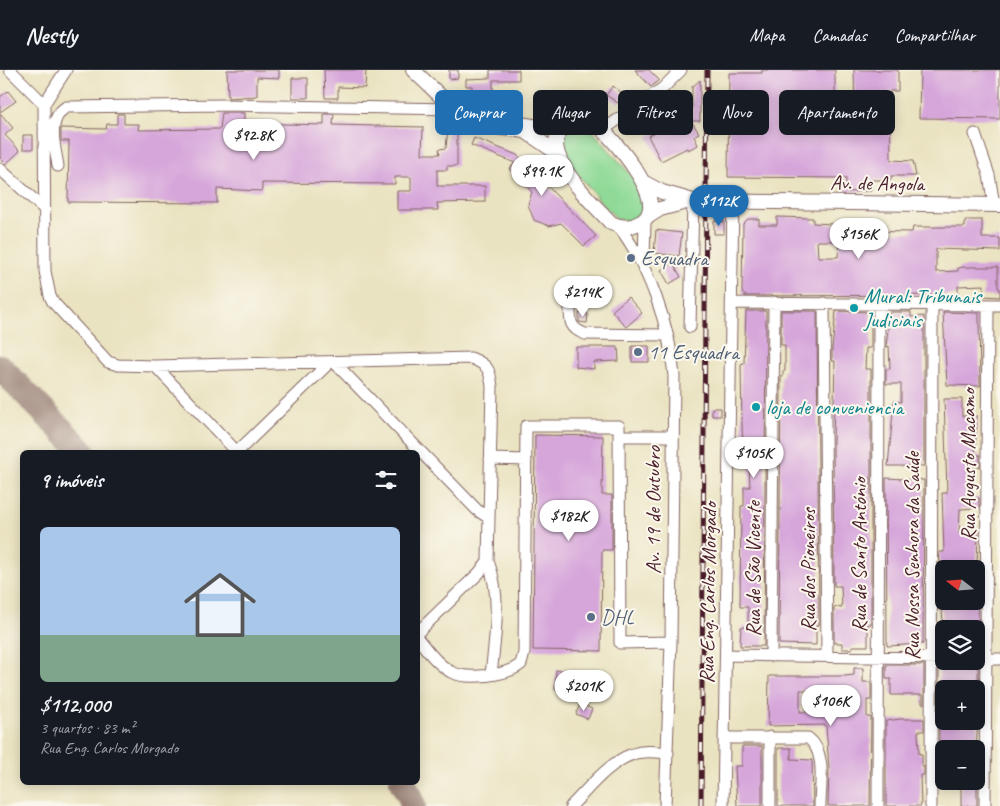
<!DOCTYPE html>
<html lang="pt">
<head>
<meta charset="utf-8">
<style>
	:root { --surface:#171b24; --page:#20242c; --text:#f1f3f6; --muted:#9ea1a6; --line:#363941; --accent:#1f6fb2 }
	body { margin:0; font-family:Caveat,sans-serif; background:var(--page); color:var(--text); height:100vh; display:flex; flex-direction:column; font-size:19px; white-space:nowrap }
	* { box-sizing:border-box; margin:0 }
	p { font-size:16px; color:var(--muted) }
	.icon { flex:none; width:28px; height:28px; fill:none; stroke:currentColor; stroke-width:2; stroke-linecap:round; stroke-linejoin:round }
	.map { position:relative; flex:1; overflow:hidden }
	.side { position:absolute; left:20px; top:380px; width:400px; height:335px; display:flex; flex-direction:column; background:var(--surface); border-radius:8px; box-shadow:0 2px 12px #0003 }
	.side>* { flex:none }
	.hud { position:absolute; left:435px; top:20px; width:475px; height:45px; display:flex; gap:10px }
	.needle { width:32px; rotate:287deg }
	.controls { position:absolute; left:935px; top:490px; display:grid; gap:10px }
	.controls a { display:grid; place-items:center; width:50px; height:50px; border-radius:8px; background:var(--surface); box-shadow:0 2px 12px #0003; font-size:25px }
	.price { position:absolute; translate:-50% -42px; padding:0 11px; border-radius:18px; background:#fff; color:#222; font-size:16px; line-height:32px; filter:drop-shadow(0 1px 2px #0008) }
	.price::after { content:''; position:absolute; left:50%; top:30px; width:15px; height:11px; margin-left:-8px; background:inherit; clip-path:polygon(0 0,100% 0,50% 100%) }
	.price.selected { background:var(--accent); color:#fff }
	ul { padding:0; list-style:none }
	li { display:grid; align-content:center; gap:10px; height:265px; padding:0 20px }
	li span { display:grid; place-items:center; height:155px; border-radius:8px; color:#555 }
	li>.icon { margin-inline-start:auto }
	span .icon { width:90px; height:90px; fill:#fffc; stroke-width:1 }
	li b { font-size:21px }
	h2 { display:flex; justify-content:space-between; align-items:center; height:60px; padding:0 20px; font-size:21px }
	.chip { padding:0 18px; border-radius:8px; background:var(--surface); box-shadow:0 2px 12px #0003; font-size:18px; line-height:45px }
	.chip.selected { background:var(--accent); color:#fff }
	header { display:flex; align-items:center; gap:30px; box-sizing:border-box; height:70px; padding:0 25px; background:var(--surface); border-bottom:1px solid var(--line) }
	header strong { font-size:24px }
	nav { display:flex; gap:28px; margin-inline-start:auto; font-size:18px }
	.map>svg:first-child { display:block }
</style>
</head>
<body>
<header>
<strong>Nestly</strong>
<nav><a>Mapa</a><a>Camadas</a><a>Compartilhar</a></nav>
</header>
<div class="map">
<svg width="1000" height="736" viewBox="0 0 1000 736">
	<rect width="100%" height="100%" fill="#fbf7ec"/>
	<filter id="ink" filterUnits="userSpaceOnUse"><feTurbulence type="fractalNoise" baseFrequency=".02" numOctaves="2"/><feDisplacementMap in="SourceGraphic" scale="10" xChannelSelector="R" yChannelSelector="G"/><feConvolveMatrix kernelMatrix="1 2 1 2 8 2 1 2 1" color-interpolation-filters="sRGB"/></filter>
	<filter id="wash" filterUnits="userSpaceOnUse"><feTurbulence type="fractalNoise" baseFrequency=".0096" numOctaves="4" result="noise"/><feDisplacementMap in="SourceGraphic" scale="20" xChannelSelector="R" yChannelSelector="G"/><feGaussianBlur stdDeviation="1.12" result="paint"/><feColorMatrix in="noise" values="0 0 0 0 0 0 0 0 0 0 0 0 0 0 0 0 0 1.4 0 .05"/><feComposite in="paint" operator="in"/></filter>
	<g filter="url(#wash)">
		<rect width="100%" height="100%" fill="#eae3c1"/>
		<!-- green -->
		<path fill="#90da97" stroke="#6d7c61" d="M575 55 590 58 635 110 644 124V144L632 152 618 149 606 138 566 90 562 67Z"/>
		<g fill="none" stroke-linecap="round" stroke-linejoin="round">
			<!-- taxiway -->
			<path stroke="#9a8176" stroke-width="26" d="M0 297 83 382
				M402 712 410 726 413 736"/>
		</g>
		<g id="blocks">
			<!-- building -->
			<path fill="#d6a5da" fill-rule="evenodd" d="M227 0H279V8L257 7V26L228 28Z
				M324 0H366L365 18 338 17V28H325Z
				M449 0H458V8L449 9Z
				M490 0H519V10H493V31H472V16H466V9L490 8Z
				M635 0H649L659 10 651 17Z
				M762 0H835V53H855L854 0H898V21H890L891 90 913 91 916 106H891V110H870L871 121 846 122V108L728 107 729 3H762Z
				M920 0H1000V49L919 48Z
				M292 8H308V28H292Z
				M700 10V51H692V17Z
				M613 16 625 25 618 33 606 25Z
				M8 21 16 31 0 42V27Z
				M0 43 13 58 5 65 20 81 6 94 0 88Z
				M222 43H244V53L324 55V44H334L333 55 423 57 422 84H440L439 79 446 78 448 59 457 62V96H447V100H437V116H485V132L437 133 438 140H397V121H411V107H395V114L262 113V121L217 119V133L68 132 69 71H61V58L106 59 107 54H117V44H124V54H139L138 60 220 59Z
				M692 52 699 63 694 66 698 75 688 80 687 78 661 91 648 66 671 54 675 62Z
				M23 65H33V79H23Z
				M474 68 517 85 596 166 584 176 561 153 549 156 534 150 528 135 532 122 509 99 515 93 471 75Z
				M777 147 813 148V153L853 155V161L912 162 913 157H965V150H982V168H1000V181L936 179V202L958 201V198L964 197H998V218L1000 219V227L983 226 984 215 958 216V225L745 226 742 222 743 154 748 149H759V155H777ZM817 171H839L838 187H818Z
				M714 151H724V164H714Z
				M656 160 682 163 679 186 654 183Z
				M673 193 681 207 669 214 661 200Z
				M628 227 642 243 626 257 612 241Z
				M746 241H766L764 576H740L741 557H748V537H740L741 436H744V417H750L749 397H745L746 375H743L742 356 741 294 744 293Z
				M781 241H817L819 555H816V575L779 574 781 307H783V301H785V275H781Z
				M836 241 870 242 871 258V278H866L865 299H871V554H868V576H852V579H842V573H834V537L842 538 841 516H834L833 373 835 291H832V279Z
				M890 242H911V247L924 246V396H888L894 331 901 332V314H886V299H890L889 276 886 277Z
				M943 242 979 243 980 316 947 315Z
				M579 243 588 244 587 253 579 252Z
				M632 276H649V292H632Z
				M576 277H618L619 291 594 292V299L576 297Z
				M944 329H962V346H977L975 385H980V397H969L971 428H979V438L960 439 959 463 978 462 977 499H948V494L940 495 939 482H944L942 423H947Z
				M712 338H721V346H712Z
				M535 365 603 366 602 425H612V480H602L601 581 533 580Z
				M886 408 924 410 923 574 887 576Z
				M939 531H977L979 556 943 558 942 539 939 540Z
				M886 595H924V634H922V625H891V609H886Z
				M939 595 978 597V619H944V634H939Z
				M854 598H863V612H871V630H867V647H871L870 736H828L829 699 826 655 768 656 769 606H845L854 605ZM800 620 836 621V642H800Z
				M556 600 570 601 569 621 555 620Z
				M580 634 592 639 588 649 576 644Z
				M900 649H924V661H918L919 684H922V696H924V705H920L921 736H886V651Z
				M939 651H978L976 679H939Z
				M742 676H762V736H737L735 696H742Z
				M778 678H791V689L812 690 813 736H778Z
				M939 696H944V712H939Z
				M961 711H977V736H961Z"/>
		</g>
	</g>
	<g filter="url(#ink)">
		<use href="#blocks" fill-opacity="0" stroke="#826460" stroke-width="1"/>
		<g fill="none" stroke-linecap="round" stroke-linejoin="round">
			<!-- minor casing -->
			<g stroke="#826460" stroke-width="13">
				<path id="minor" d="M10 0 44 34
					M66 0 44 34 45 201 50 226 53 232 108 292 118 295 155 296 471 288C488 295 490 299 492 317L488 491 479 503 418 562
					M603 60 663 18 681 0
					M975 64 989 105 994 135
					M58 96C55 76 46 50 66 37L224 35 454 39
					M0 99 43 138
					M619 157C649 196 670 257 674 306L671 572 665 736
					M644 193 645 150
					M732 233 1000 235
					M824 233 827 586
					M570 235C570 251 569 258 585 264L667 265
					M690 257 693 131
					M334 292 477 440 489 448
					M155 296 237 382
					M619 366H673
					M237 382 330 292
					M490 389 526 390
					M488 491C502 528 495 566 491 605
					M418 569C427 580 437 594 451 602 467 610 507 606 521 594L524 583 526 356H619L620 573 671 572
					M726 585 944 588
					M771 586 774 232
					M976 589H1000
					M724 668H808C827 682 820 715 820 736
					M571 736C589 718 609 692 633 684 644 680 656 682 668 683
					M723 736 733 131
					M770 736V667
					M878 736 879 234
					M931 736 932 235
					M985 736 988 235"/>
			</g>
			<!-- major casing -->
			<g stroke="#826460" stroke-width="16">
				<path id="major" d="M413 0 454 39 487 56 525 61 557 83
					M574 49 596 53C612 68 673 134 641 152 631 158 622 158 611 153 590 130 525 72 574 49Z
					M520 54 539 57 566 53
					M643 112 662 122 693 131 1000 135
					M649 146 660 139 690 131"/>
			</g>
			<!-- minor -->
			<use href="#minor" stroke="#fff" stroke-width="11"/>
			<!-- major -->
			<use href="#major" stroke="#fff" stroke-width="14"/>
			<!-- rail casing -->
			<g stroke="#4a1f2b" stroke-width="5">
				<path id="rail" d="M701 736 707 0"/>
			</g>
			<!-- rail -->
			<use href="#rail" stroke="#fbf7ec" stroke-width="3" stroke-dasharray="9" stroke-linecap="butt"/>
		</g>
	</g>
	<!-- markers -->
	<g fill="#5c6f8a" stroke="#fbf7ec" stroke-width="2">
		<circle cx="631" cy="188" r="5"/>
		<circle cx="638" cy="282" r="5"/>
		<circle cx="591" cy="547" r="5"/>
	</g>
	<g fill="#0f9aa8" stroke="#fbf7ec" stroke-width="2">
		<circle cx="854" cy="238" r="5"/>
		<circle cx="756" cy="337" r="5"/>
	</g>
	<g text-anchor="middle" stroke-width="4" stroke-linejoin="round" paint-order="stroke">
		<!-- street labels -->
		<g font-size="21" fill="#4a1f2b" stroke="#fbf7ec">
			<text transform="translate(877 113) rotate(1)" y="7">Av. de Angola</text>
			<text transform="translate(968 395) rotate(-90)" y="7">Rua Augusto Macamo</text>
			<text transform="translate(653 440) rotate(-90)" y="7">Av. 19 de Outubro</text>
			<text transform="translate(859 485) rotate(-90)" y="7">Rua de Santo António</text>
			<text transform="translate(912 486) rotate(-90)" y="7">Rua Nossa Senhora da Saúde</text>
			<text transform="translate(753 499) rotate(-90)" y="7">Rua de São Vicente</text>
			<text transform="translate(808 500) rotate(-90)" y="7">Rua dos Pioneiros</text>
			<text transform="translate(708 523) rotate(-89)" y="7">Rua Eng. Carlos Morgado</text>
		</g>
		<!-- service labels -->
		<g font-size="21" fill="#4e5e75" stroke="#fbf7ec" text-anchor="start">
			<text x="641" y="195">Esquadra</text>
			<text x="648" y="289">11 Esquadra</text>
			<text x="601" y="554">DHL</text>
		</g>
		<!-- culture labels -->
		<g font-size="21" fill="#0d838f" stroke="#fbf7ec" text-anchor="start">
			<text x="864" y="233">Mural: Tribunais<tspan x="864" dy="24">Judiciais</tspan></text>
			<text x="766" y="344">loja de conveniencia</text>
		</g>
	</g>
</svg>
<div class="controls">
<a><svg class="needle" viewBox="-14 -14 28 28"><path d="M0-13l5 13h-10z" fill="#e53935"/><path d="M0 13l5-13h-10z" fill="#9ea1a6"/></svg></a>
<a><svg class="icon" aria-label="layers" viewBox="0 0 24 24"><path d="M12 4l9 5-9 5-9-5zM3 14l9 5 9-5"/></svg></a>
<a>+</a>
<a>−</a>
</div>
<b class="price" style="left:254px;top:91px">$92.8K</b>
<b class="price" style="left:542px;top:127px">$99.1K</b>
<b class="price selected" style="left:719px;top:157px">$112K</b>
<b class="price" style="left:859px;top:190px">$156K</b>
<b class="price" style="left:583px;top:248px">$214K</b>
<b class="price" style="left:754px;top:409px">$105K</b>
<b class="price" style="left:569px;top:472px">$182K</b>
<b class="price" style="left:584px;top:642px">$201K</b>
<b class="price" style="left:831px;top:657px">$106K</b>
<div class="hud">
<a class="chip selected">Comprar</a>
<a class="chip">Alugar</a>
<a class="chip">Filtros</a>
<a class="chip">Novo</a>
<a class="chip">Apartamento</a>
</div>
<section class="side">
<h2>9 imóveis<svg class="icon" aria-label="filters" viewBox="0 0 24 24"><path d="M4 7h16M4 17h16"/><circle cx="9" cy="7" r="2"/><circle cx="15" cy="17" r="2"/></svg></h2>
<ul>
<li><span style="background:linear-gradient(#a9c7e8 70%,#7fa58c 0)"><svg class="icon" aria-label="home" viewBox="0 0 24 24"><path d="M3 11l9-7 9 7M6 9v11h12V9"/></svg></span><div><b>$112,000</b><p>3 quartos · 83 m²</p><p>Rua Eng. Carlos Morgado</p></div></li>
</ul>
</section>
</div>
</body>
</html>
